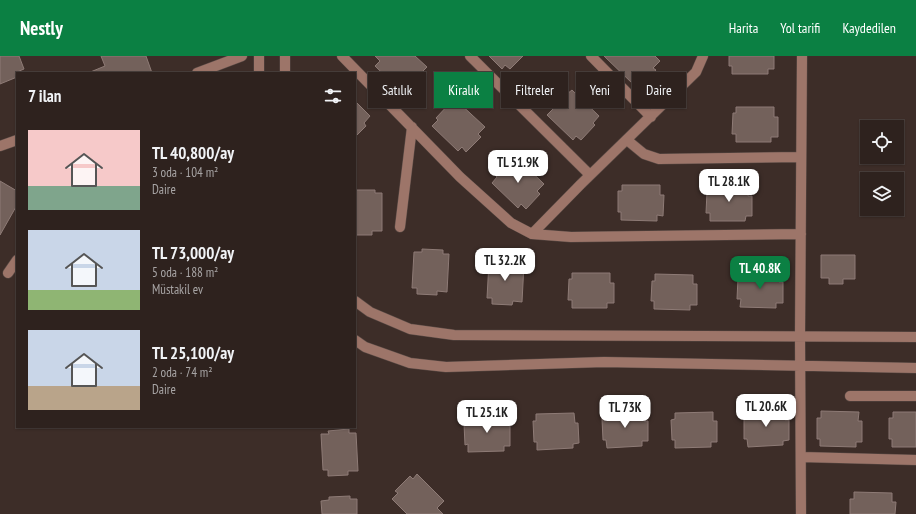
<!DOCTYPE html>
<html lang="tr">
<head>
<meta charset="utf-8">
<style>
	:root { --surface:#2e221e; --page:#362a27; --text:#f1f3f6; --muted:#a7a4a4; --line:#493f3c; --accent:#0b8043 }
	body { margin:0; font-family:"PT Sans Narrow",sans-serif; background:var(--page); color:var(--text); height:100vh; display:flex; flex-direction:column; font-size:15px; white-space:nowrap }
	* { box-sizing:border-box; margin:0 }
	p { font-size:13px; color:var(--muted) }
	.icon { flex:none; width:22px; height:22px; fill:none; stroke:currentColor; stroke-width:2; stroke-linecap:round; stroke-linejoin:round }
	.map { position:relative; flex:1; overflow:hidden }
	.side { position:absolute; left:16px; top:16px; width:340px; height:356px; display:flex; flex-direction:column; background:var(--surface); border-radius:0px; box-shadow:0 1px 3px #0004,0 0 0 1px var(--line) }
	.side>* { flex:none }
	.hud { position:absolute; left:368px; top:16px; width:380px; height:36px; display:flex; gap:8px }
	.controls { position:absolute; left:860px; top:64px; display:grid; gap:8px }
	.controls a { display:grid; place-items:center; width:44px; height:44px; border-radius:0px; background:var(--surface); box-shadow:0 1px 3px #0004,0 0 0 1px var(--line); font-size:20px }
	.price { position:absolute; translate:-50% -34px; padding:0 9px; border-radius:8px; background:#fff; color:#222; font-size:13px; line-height:26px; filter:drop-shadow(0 1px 2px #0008) }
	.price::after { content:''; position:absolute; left:50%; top:24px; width:12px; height:9px; margin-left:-6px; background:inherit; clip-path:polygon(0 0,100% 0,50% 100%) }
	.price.current { background:var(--accent); color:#fff }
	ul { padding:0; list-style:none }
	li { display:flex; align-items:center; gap:12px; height:100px; padding:0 12px }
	li span { display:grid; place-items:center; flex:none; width:112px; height:80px; border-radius:0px; color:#555 }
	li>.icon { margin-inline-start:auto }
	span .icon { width:48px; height:48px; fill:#fffc; stroke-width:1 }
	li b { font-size:17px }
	h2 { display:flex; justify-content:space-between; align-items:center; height:48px; padding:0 12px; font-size:17px }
	.pill { padding:0 14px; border-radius:0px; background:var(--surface); box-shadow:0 1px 3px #0004,0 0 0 1px var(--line); font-size:14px; line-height:36px }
	.pill.current { background:var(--accent); color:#fff }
	header { display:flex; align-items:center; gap:24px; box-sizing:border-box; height:56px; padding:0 20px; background:var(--accent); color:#fff }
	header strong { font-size:19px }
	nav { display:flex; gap:22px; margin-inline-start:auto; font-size:14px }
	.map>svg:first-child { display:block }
</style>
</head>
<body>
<header>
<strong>Nestly</strong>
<nav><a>Harita</a><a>Yol tarifi</a><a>Kaydedilen</a></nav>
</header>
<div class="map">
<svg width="916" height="458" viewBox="0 0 916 458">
	<rect width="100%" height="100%" fill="#3d2d28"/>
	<!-- building -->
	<path fill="#73615b" stroke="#8e7b76" d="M0 0H19L24 13 17 16V21L0 28Z
		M101 0H146L152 17H88L105 10Z
		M375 0H415L427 11 420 18 423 21 409 36 404 32 401 35 375 10 380 5Z
		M489 0H523L510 13 505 9 502 13Z
		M604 0H655L660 5 653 12 656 14 642 29 637 25 634 29Z
		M729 0H774V13H768V18H732V10H729Z
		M572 34 599 60 593 67 595 69 581 84 576 80 573 84 547 59 553 53 550 51 565 36 567 38Z
		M355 45 370 60 364 67 366 70 355 81Z
		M457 45 485 71 478 78 481 81 466 96 462 91 458 95 432 70 438 64 436 62 450 47 453 49Z
		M736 51H774V61H778V81H771V86H736V78H732L733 57H736Z
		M517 102 544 128 537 135 540 138 526 153 521 148 518 152 492 127 497 121 495 119 510 104 512 107Z
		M0 125 17 135V149L0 179Z
		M622 129H660V139H664L663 160 657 159V165L621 164V156H618V135H622Z
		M710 129 749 130 748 140H752V160H746L745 165H710V157H706L707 136H710Z
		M355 134H375V137H382V175H372V179H355Z
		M422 193 443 194V198H449L447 236 437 235V239L417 238V232H412L414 196H422Z
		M821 199H855V223H843V228H829V222H821Z
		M497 203 518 204V208H524L522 246 513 245 512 249 492 248V242H487L489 206H497Z
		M741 216H779V226H783V247H776V252L740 251 741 243H737L738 222H741Z
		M572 217H610V227H614V247H607V252H572V244H568L569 223H572Z
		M655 218 693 219V228H697V249H690V254L654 253V245H651L652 225H655Z
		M785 354V364H789V384L783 385V389L748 391 747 383H744V362H747V355Z
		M644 355V365H648V385H642V390L607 392 606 384H603L602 363H606V356Z
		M821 355 859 356 858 365H862V386H856V391L820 390V383H817V362H821Z
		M713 356V365H717V386H711V391L675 392V384H672L671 364 675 363V357Z
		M893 356H916V391H892V383H889V362H893Z
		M574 357 575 367H578L579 387 573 388V392L537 394V386H534L533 365H536V358Z
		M506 360V369H510V390H504V395L468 396V388L465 389 464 368 468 367V361Z
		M349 373V377H356L358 415H348V419L328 420V414H323L321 378H329L328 375Z
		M417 418 444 445 437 452 443 458H407L392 443 398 437 395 435 410 420 413 423Z
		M854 436 892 437V446H896L895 458H850V443H854Z
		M350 440V443H357V458H322L321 445 329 444V441Z"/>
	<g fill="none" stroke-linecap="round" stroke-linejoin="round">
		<!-- minor casing -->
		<g stroke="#5a4b46" stroke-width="11">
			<path id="minor" d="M259 0V17
				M285 0V17
				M342 0 460 121 511 167 532 178 571 181 801 178
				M470 0 590 119
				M591 0 651 61
				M197 17 242 0
				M627 84 644 98 659 103 801 101
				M0 90 17 84
				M400 171 412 71
				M532 178 581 128 696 16 703 0
				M8 217 17 204
				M355 245 370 256 410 273 454 279 916 281
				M355 284 365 291 410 307 446 311 604 306 916 312
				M850 340H916
				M801 401 916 404
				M801 458 800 280 802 0"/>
		</g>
		<!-- minor -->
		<use href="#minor" stroke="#9d7569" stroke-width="10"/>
	</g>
</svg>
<div class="controls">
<a><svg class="icon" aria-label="locate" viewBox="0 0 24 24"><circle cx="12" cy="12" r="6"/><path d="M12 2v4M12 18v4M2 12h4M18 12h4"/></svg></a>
<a><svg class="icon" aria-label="layers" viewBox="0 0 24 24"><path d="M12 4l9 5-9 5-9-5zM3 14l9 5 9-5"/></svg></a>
</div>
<b class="price" style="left:518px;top:128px">TL 51.9K</b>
<b class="price" style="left:729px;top:147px">TL 28.1K</b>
<b class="price" style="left:505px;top:226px">TL 32.2K</b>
<b class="price current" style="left:760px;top:234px">TL 40.8K</b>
<b class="price" style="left:766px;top:372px">TL 20.6K</b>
<b class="price" style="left:625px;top:373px">TL 73K</b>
<b class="price" style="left:487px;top:378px">TL 25.1K</b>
<div class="hud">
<a class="pill">Satılık</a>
<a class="pill current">Kiralık</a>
<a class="pill">Filtreler</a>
<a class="pill">Yeni</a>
<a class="pill">Daire</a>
</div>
<section class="side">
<h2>7 ilan<svg class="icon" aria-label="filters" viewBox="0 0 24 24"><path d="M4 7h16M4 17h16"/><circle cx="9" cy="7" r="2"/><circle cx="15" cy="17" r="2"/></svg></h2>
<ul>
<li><span style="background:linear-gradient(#f6c9c9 70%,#7fa58c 0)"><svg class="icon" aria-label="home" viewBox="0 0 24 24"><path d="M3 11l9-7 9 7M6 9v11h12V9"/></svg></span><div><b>TL 40,800/ay</b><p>3 oda · 104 m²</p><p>Daire</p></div></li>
<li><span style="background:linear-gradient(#c9d6e8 75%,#8fb573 0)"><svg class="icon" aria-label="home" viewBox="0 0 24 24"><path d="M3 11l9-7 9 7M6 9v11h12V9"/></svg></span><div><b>TL 73,000/ay</b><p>5 oda · 188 m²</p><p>Müstakil ev</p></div></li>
<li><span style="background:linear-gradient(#c9d6e8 70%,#b9a48a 0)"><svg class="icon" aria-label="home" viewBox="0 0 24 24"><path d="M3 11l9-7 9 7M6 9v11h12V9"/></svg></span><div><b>TL 25,100/ay</b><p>2 oda · 74 m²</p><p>Daire</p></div></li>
</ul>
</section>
</div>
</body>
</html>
